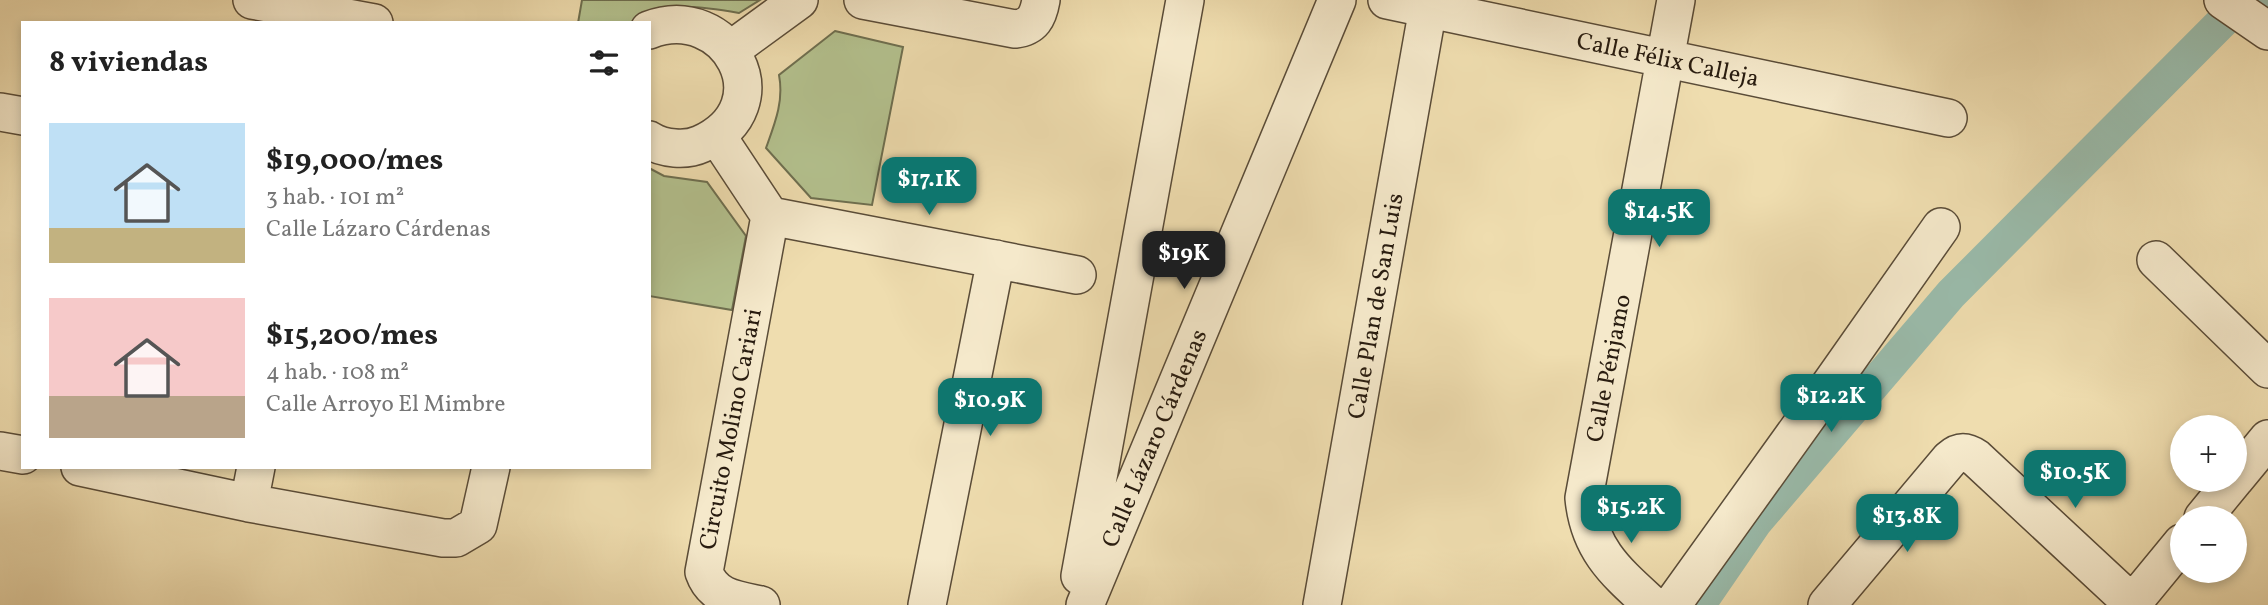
<!DOCTYPE html>
<html lang="es">
<head>
<meta charset="utf-8">
<style>
	:root { --surface:#fff; --page:#f6f6f6; --text:#222; --muted:#767676; --accent:#0f766e }
	body { margin:0; font-family:Vollkorn,serif; background:var(--page); color:var(--text); height:100vh; display:flex; flex-direction:column; font-size:26px; white-space:nowrap }
	* { box-sizing:border-box; margin:0 }
	p { font-size:23px; color:var(--muted) }
	.icon { flex:none; width:38px; height:38px; fill:none; stroke:currentColor; stroke-width:2; stroke-linecap:round; stroke-linejoin:round }
	.map { position:relative; flex:1; overflow:hidden }
	.side { position:absolute; left:21px; top:21px; width:630px; height:448px; display:flex; flex-direction:column; background:var(--surface); border-radius:0px; box-shadow:0 4px 10px #0003 }
	.side>* { flex:none }
	.buttons { position:absolute; left:2170px; top:415px; display:grid; gap:14px }
	.buttons a { display:grid; place-items:center; width:77px; height:77px; border-radius:50%; background:var(--surface); box-shadow:0 4px 10px #0003; font-size:35px }
	.price { position:absolute; translate:-50% -60px; padding:0 16px; border-radius:14px; background:var(--accent); color:#fff; font-size:23px; line-height:46px; filter:drop-shadow(0 2px 4px #0008) }
	.price::after { content:''; position:absolute; left:50%; top:42px; width:21px; height:16px; margin-left:-10px; background:inherit; clip-path:polygon(0 0,100% 0,50% 100%) }
	.price.current { background:#222; color:#fff }
	ul { padding:0; list-style:none }
	li { display:flex; align-items:center; gap:21px; height:175px; padding:0 28px }
	li span { display:grid; place-items:center; flex:none; width:196px; height:140px; border-radius:0px; color:#555 }
	li>.icon { margin-inline-start:auto }
	span .icon { width:84px; height:84px; fill:#fffc; stroke-width:1 }
	li b { font-size:30px }
	h2 { display:flex; justify-content:space-between; align-items:center; height:84px; padding:0 28px; font-size:30px }
	.map>svg:first-child { display:block }
</style>
</head>
<body>
<div class="map">
<svg width="2268" height="605" viewBox="0 0 2268 605">
	<rect width="100%" height="100%" fill="#efddaf"/>
	<filter id="stains"><feTurbulence type="fractalNoise" baseFrequency=".00286" numOctaves="4"/><feColorMatrix values="0 0 0 0 .2 0 0 0 0 .09 0 0 0 0 .02 0 0 0 .5 -.17"/></filter>
	<radialGradient id="worn" r=".72"><stop offset=".6" stop-color="#630" stop-opacity="0"/><stop offset="1" stop-color="#630" stop-opacity=".3"/></radialGradient>
	<!-- green -->
	<path fill="#b4c28f" stroke="#6e6f50" stroke-width="2" d="M582 0H760L739 13C704 7 663 0 634 23H578Z
		M835 31 903 47 872 205 811 198 766 148C775 123 784 101 779 75Z
		M649 168 664 176 707 182 746 236 732 310 649 296Z"/>
	<g fill="none" stroke-linecap="round" stroke-linejoin="round">
		<!-- canal -->
		<path stroke="#9abcac" stroke-width="33" d="M1699 605 1756 522 1951 294 2234 10 2254 0"/>
		<!-- minor casing -->
		<g stroke="#5a4c38" stroke-width="40">
			<path id="minor" d="M252 0 374 23
				M863 0 1015 29C1033 27 1038 17 1041 0
				M1387 0 1948 118
				M2223 0 2268 31
				M649 30C727 0 786 105 701 144 686 151 663 149 649 140
				M732 49 799 0
				M0 112 23 116
				M717 136 770 216 704 572C713 598 737 600 761 605
				M770 216 1077 275
				M2156 260 2268 369
				M0 451 23 455
				M80 467 249 503 443 538H456L478 525 491 467
				M2235 479 2268 439
				M249 503 256 467
				M2203 518 2234 480
				M1080 576 1185 0
				M927 605 996 259
				M1085 605 1337 0
				M1322 605 1428 8
				M1652 605C1616 572 1589 550 1584 498L1676 0
				M1672 605 1825 392 1941 227
				M1827 605 1950 459C1959 451 1966 451 1976 458L2134 605
				M2131 605 2182 543"/>
		</g>
		<!-- minor -->
		<use href="#minor" stroke="#f5e9cb" stroke-width="37"/>
	</g>
	<g text-anchor="middle" stroke-width="5" stroke-linejoin="round" paint-order="stroke">
		<!-- street labels -->
		<g font-size="24" fill="#281c10" stroke="#f5e9cb">
			<text transform="translate(1668 59) rotate(12)" y="8">Calle Félix Calleja</text>
			<text transform="translate(1375 306) rotate(-80)" y="8">Calle Plan de San Luis</text>
			<text transform="translate(1608 368) rotate(-79)" y="8">Calle Pénjamo</text>
			<text transform="translate(730 429) rotate(-79)" y="8">Circuito Molino Cariari</text>
			<text transform="translate(1154 438) rotate(-67)" y="8">Calle Lázaro Cárdenas</text>
		</g>
	</g>
	<rect width="100%" height="100%" filter="url(#stains)"/>
	<rect width="100%" height="100%" fill="url(#worn)"/>
</svg>
<div class="buttons">
<a>+</a>
<a>−</a>
</div>
<b class="price" style="left:929px;top:217px">$17.1K</b>
<b class="price" style="left:1659px;top:249px">$14.5K</b>
<b class="price current" style="left:1184px;top:291px">$19K</b>
<b class="price" style="left:1831px;top:434px">$12.2K</b>
<b class="price" style="left:990px;top:438px">$10.9K</b>
<b class="price" style="left:2075px;top:510px">$10.5K</b>
<b class="price" style="left:1631px;top:545px">$15.2K</b>
<b class="price" style="left:1907px;top:554px">$13.8K</b>
<section class="side">
<h2>8 viviendas<svg class="icon" aria-label="filters" viewBox="0 0 24 24"><path d="M4 7h16M4 17h16"/><circle cx="9" cy="7" r="2"/><circle cx="15" cy="17" r="2"/></svg></h2>
<ul>
<li><span style="background:linear-gradient(#bfe0f5 75%,#c2b280 0)"><svg class="icon" aria-label="home" viewBox="0 0 24 24"><path d="M3 11l9-7 9 7M6 9v11h12V9"/></svg></span><div><b>$19,000/mes</b><p>3 hab. · 101 m²</p><p>Calle Lázaro Cárdenas</p></div></li>
<li><span style="background:linear-gradient(#f6c9c9 70%,#b9a48a 0)"><svg class="icon" aria-label="home" viewBox="0 0 24 24"><path d="M3 11l9-7 9 7M6 9v11h12V9"/></svg></span><div><b>$15,200/mes</b><p>4 hab. · 108 m²</p><p>Calle Arroyo El Mimbre</p></div></li>
</ul>
</section>
</div>
</body>
</html>
